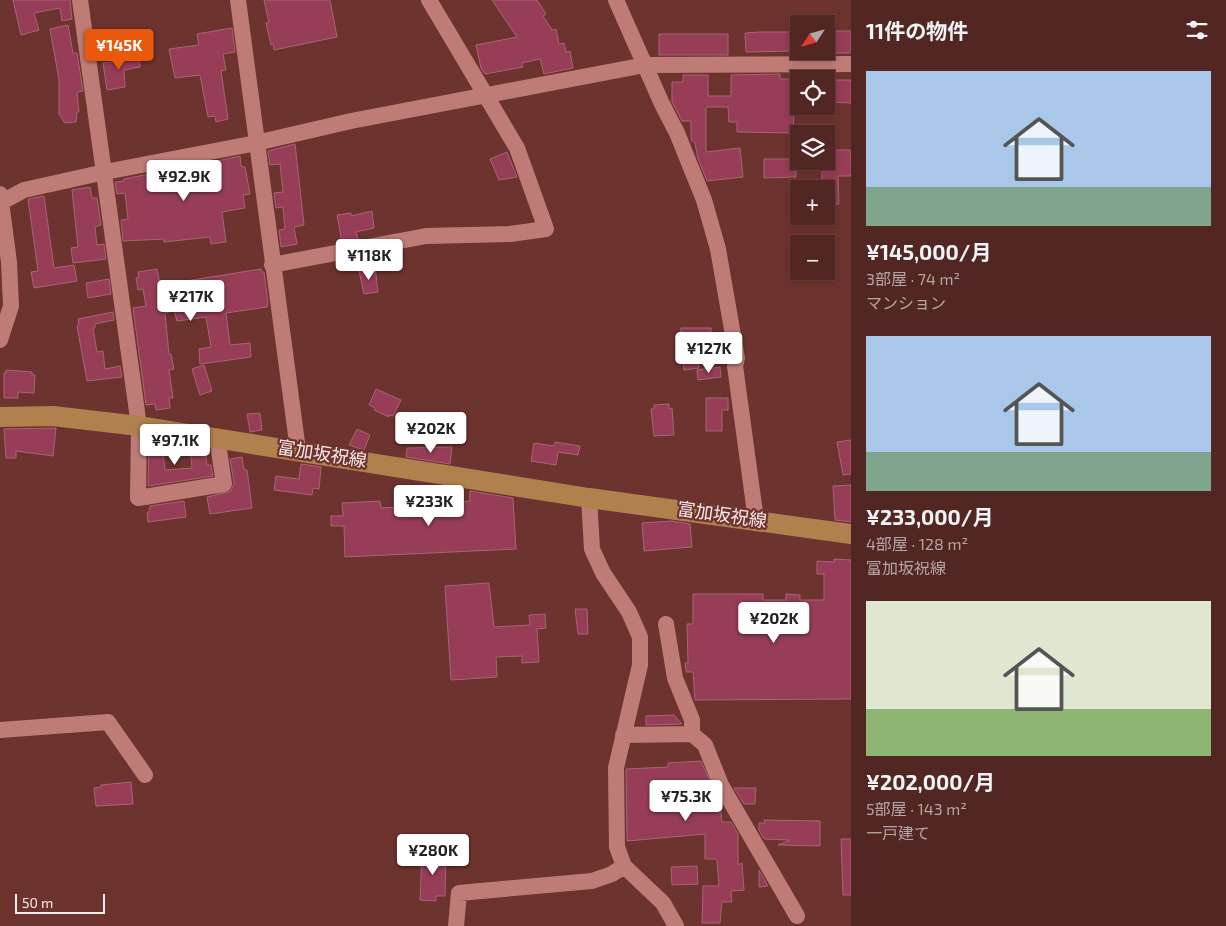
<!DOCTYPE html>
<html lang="ja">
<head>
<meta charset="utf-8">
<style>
	:root { --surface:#522623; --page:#582e2b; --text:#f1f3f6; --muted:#b5a5a6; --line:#684341; --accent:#ea580c }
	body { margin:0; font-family:"Exo 2","Noto Sans JP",sans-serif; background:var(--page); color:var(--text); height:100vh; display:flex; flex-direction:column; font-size:19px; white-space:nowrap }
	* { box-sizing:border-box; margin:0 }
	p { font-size:16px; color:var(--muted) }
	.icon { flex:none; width:28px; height:28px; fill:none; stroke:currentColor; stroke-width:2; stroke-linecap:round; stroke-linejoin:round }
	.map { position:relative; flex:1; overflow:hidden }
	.sheet { display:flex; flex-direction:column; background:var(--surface); width:375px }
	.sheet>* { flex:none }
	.needle { width:32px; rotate:234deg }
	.buttons { position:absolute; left:790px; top:15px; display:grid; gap:10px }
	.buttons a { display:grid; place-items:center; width:45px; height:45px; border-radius:0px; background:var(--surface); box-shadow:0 2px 8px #0003,0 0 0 1px var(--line); font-size:25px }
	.scale { position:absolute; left:15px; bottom:12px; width:90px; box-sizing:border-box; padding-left:5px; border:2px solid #fbebea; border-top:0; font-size:14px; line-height:18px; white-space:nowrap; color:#fbebea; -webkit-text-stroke:4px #6d332f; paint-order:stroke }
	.price { position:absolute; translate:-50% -42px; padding:0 11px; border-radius:5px; background:#fff; color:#222; font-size:16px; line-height:32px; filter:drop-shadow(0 1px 2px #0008) }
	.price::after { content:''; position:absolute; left:50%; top:30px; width:15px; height:11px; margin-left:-8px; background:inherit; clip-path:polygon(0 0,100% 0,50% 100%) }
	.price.active { background:var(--accent); color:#fff }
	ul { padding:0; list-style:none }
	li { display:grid; align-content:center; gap:10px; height:265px; padding:0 15px }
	li span { display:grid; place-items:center; height:155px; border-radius:0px; color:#555 }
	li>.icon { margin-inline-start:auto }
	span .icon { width:90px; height:90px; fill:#fffc; stroke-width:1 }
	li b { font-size:21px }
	h2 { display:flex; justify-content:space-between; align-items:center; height:60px; padding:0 15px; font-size:21px }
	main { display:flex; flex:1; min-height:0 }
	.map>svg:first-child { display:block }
</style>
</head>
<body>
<main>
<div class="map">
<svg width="851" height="926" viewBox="0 0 851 926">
	<rect width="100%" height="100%" fill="#6d332f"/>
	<!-- building -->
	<path fill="#973d57" stroke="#a66675" d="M13 0H70L72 19 62 21 60 8 34 13 39 30 21 35Z
		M264 0H330L337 37 274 50 273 44 271 45 266 23H269Z
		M492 0H537L546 14 543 16 552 30 556 29 559 44 564 43 566 52 570 51 573 68 544 74 540 59 522 63 523 67 485 74 481 68 476 45 517 37Z
		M68 25 73 53H77L83 91 77 92 79 112H77L76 122 65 123 59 114V80L50 29Z
		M232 28 235 52 223 54 226 70 221 71 228 119 216 122 215 116 208 117 200 75 175 78 169 49 199 45 197 34Z
		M826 31H851V53H826Z
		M760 32H795L796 51 746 52 745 33Z
		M659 34H728V55H659Z
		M138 54 140 67 124 70 125 87 107 90 103 63 119 61 118 57Z
		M780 74V79H799V112H794L793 133 737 132V122H729L728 107H706V152L740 148 743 177 707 181 698 159 695 143 691 140V121H682L672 102V82H683V75H708V96H731V75Z
		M826 80H851V103L826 102Z
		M295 144 304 225 294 227 297 244 281 247 279 230 285 229 283 207 276 208 274 193 283 192 280 164 270 165 268 151Z
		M831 150H850L851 156V176H838L839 204H826V189H822V161H826V156H831Z
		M507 152 517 177 499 180 490 159Z
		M240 156 241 166 245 167 250 194 243 195 245 208 222 212 226 242 211 244 210 237 164 242V239L123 241 121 220 128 219 125 193 117 194 115 182 124 181V179L165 171V173Z
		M764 159H796V177L764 178Z
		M90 187 92 198H97L101 225 95 227 97 245 104 244 106 259 73 263 71 248 78 247 72 190Z
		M44 196 54 268 74 265 77 281 34 288 31 272 38 271 28 199Z
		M372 211 374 228 356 232 358 239 342 242 337 215 351 213V216Z
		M397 253 399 265 382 268 379 256Z
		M375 267 378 292 364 294 359 271Z
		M157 269 161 289 187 285 186 281 261 269 262 272H264L268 303 267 307 226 313 230 345 250 343 251 357 200 364 199 349 211 347 206 317 177 321 174 311 165 313 169 354H171L174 369 169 370 173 398H169L170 408 156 410 155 404 146 405 133 308 146 306 143 289 138 290 136 278 139 277 138 272Z
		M109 279 111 294 88 298 86 283Z
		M113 312 114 320 95 324V328H93L97 352 103 351 105 369 120 366 122 377 87 381 77 326 79 325 78 319Z
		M681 328H711V338H696L699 368 684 370 680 342Z
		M204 365 212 391 200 395 192 369Z
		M720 367 721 377 698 380 697 370Z
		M6 370 32 372V375H35L34 393 18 392V398H4V373H6Z
		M376 389 401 400 393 416 389 415V417L374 410 375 408 369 405Z
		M706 398H728V410H722V431H706Z
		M669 404V409L672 408 674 435 654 436 651 409H654V405Z
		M260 413 262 430 250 432 247 414Z
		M56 428 53 456 16 451V458H6L4 429Z
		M357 429 370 435 364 450 349 445Z
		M149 440 167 442V449L162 448 165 470 192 468 190 447 205 449 207 465H211L213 476 148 486Z
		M851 440V474L843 475 837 442Z
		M555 442 580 446 578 455 558 452 556 465 531 461 534 443 554 446Z
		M452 447 450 464 406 457 407 448Z
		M242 457 244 470H247L252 508 210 514 207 497 231 491 234 483 230 459Z
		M301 464 321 467 319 489 313 488 312 495 274 490 276 476 299 479Z
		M851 485V522L835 520 833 486Z
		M470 491 513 498 516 549 345 557 344 526H331V516H343L342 503 380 501 381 508 417 506 418 516H439V499L448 498V503L470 501Z
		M184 501 186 517 148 522 147 513 149 512 150 506Z
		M672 521 690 524 692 547 644 551 642 523Z
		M834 559 851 560V699L695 700 693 672H686L685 663H688L687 624H693V594H763V600H786V594L800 595V600H824V574H817V561L834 562Z
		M489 583 494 627 530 625 529 615 545 614 546 628 537 629 539 662 522 663V656L496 657 497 677 451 680 445 586Z
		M575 609H587L588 634H578Z
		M674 715 682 724 646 725V716Z
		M701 761 720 803 722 822H731L738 834V865L742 863 744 890 731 891 732 902H722L720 923H702L703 886H719L717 861 716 859H705V834L627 841 626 769 668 767V763Z
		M131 782 133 804 96 806 94 788 101 787V785Z
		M734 788H756L755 804H744Z
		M764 820 820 821V846L778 845 790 840 764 839 759 830V823H765Z
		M841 839H851V895H843Z
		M422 853 446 854 445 896H436V901L420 900Z
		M697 866 698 884 672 885 671 867Z
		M759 870 768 886 759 887Z"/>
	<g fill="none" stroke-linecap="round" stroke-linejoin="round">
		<!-- minor -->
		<path stroke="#bf7c77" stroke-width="16" d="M80 0 139 426 138 498 224 484 217 437
			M238 0 298 450
			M616 0 662 104 677 133 704 200 718 249 737 358 735 366 756 520
			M0 194 9 262 11 306 0 340
			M0 203 24 190 105 172 256 143 351 121 645 65 851 64
			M272 265 426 236 510 234 546 229 517 148 429 0
			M589 498 592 549 603 573 629 612 640 637V665L616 768 617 847 624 866 663 903 676 926
			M666 624 675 678 692 720V734
			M0 730 108 722 145 775
			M623 735 692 734 705 745 721 785 797 916
			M456 926 459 893 592 881 612 874 624 866"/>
		<!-- major -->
		<path stroke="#b0804d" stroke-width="20" d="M0 417 53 416 139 426 589 498 851 534"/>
	</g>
	<g text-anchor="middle" stroke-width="4.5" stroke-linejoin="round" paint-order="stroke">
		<!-- street labels -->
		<g font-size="18" fill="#fbebea" stroke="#6d332f">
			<text transform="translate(322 454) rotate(9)" y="6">富加坂祝線</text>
			<text transform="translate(722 515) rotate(8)" y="6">富加坂祝線</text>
		</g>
	</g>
</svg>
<div class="buttons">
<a><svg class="needle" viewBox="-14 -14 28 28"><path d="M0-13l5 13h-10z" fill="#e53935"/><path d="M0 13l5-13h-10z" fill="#b5a5a6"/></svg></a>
<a><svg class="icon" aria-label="locate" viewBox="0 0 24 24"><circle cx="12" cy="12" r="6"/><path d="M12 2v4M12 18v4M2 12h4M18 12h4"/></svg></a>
<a><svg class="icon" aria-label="layers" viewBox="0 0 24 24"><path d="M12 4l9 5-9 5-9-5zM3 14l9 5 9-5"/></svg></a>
<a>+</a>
<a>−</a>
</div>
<div class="scale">50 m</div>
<b class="price active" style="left:119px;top:71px">¥145K</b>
<b class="price" style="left:184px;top:202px">¥92.9K</b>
<b class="price" style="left:369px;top:281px">¥118K</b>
<b class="price" style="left:191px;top:322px">¥217K</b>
<b class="price" style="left:709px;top:374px">¥127K</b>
<b class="price" style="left:431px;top:454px">¥202K</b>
<b class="price" style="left:175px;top:466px">¥97.1K</b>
<b class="price" style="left:429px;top:527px">¥233K</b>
<b class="price" style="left:774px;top:644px">¥202K</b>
<b class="price" style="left:686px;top:822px">¥75.3K</b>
<b class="price" style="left:433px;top:876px">¥280K</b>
</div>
<section class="sheet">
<h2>11件の物件<svg class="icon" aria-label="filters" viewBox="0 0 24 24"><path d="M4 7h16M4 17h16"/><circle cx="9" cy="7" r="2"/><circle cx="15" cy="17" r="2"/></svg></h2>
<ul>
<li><span style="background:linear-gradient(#a9c7e8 75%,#7fa58c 0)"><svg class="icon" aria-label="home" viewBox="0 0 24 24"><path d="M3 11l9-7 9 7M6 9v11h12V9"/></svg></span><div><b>¥145,000/月</b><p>3部屋 · 74 m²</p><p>マンション</p></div></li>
<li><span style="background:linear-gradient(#a9c7e8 75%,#7fa58c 0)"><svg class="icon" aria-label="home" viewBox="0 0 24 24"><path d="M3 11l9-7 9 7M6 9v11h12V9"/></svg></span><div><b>¥233,000/月</b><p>4部屋 · 128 m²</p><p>富加坂祝線</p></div></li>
<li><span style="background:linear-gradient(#dfe7d0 70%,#8fb573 0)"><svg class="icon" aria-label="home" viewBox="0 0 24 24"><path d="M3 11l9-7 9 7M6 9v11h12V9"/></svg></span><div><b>¥202,000/月</b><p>5部屋 · 143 m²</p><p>一戸建て</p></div></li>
</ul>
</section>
</main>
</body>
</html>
